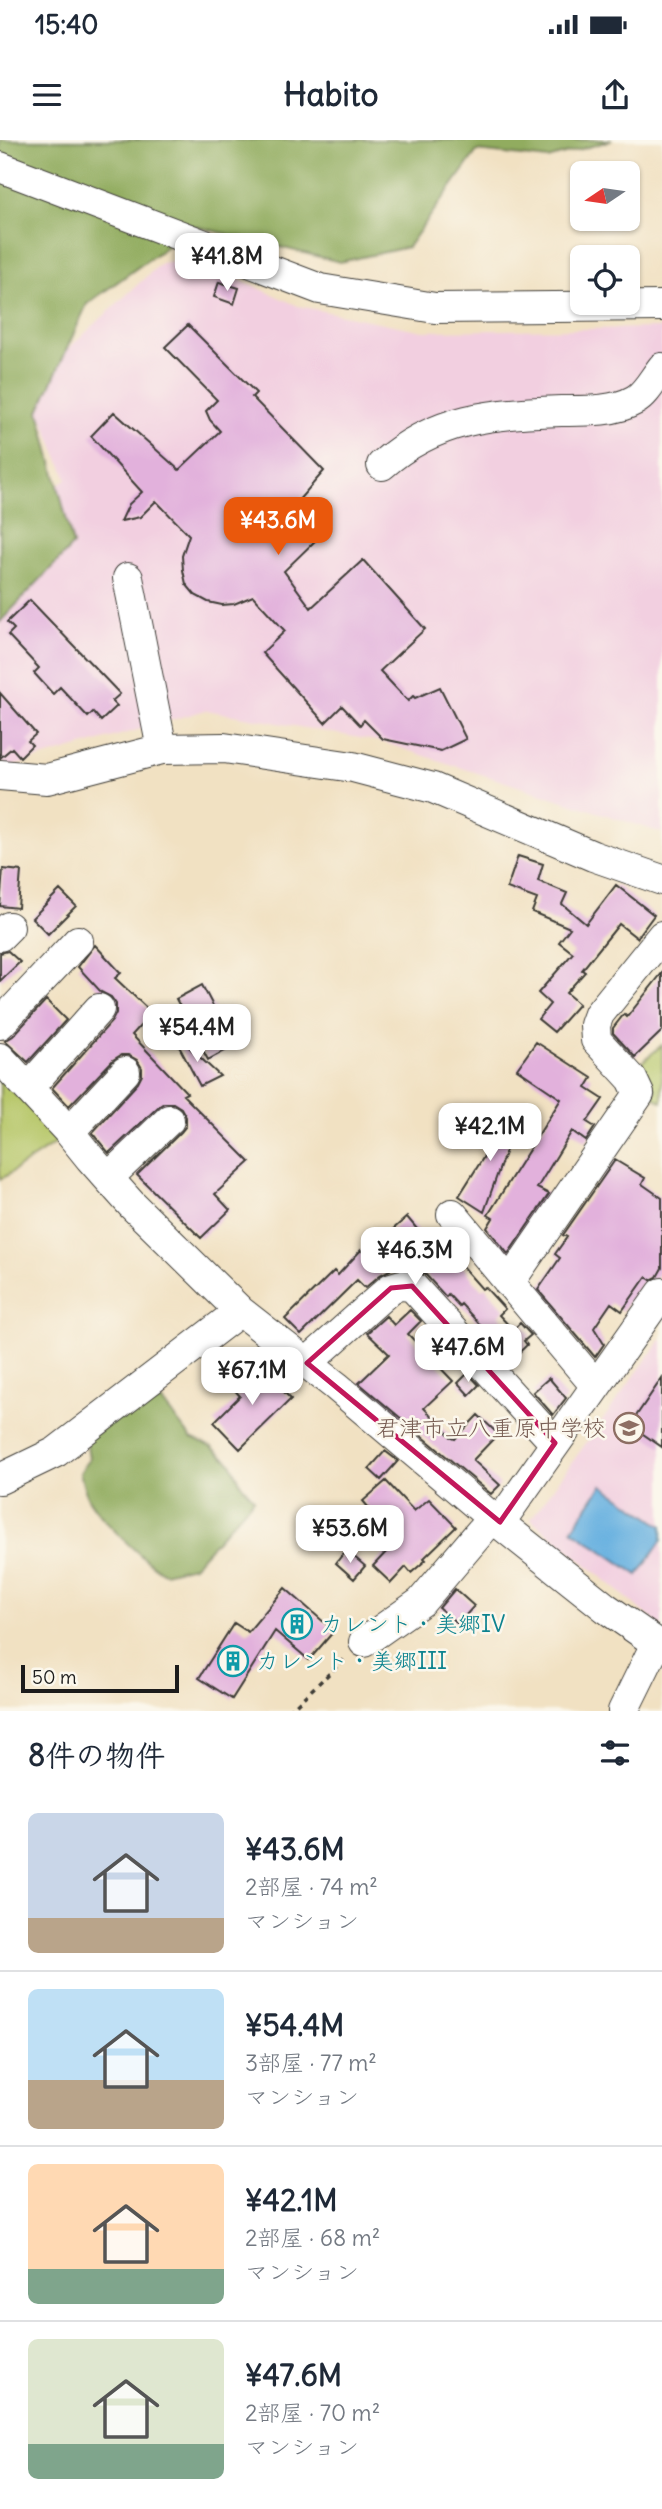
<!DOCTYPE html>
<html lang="ja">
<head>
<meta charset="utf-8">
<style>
	:root { --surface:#fff; --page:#f6f6f7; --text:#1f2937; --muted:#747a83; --line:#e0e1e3; --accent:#ea580c }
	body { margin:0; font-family:Delius,"Klee One",sans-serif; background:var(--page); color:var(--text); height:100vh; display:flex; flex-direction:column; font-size:26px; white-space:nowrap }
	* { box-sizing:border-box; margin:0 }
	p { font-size:23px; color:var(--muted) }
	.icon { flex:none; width:38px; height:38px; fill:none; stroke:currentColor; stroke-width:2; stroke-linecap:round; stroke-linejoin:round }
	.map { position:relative; height:1571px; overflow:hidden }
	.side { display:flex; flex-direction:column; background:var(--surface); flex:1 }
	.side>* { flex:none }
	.needle { width:46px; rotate:257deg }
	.tools { position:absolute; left:570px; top:21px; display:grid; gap:14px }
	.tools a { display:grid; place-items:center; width:70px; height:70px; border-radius:10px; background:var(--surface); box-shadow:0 2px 5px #0004; font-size:35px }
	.scale { position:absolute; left:21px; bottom:18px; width:158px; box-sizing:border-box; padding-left:7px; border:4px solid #1c1c1c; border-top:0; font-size:19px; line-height:24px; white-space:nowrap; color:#1c1c1c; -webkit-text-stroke:5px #fbf7ec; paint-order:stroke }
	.price { position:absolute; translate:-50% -60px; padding:0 16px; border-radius:14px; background:#fff; color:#222; font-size:23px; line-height:46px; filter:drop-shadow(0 2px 4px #0008) }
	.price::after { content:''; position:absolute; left:50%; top:42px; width:21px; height:16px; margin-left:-10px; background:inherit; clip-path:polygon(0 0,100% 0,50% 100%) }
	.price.active { background:var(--accent); color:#fff }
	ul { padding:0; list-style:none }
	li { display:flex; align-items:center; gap:21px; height:175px; padding:0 28px }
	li+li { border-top:2px solid var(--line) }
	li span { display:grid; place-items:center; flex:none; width:196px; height:140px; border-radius:10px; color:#555 }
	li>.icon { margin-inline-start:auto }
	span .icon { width:84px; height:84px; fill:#fffc; stroke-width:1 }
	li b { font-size:30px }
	h2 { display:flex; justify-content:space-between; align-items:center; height:84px; padding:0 28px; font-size:30px }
	.status { display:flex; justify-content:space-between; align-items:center; height:49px; padding:0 35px; background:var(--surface); direction:ltr }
	.status svg { height:19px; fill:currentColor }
	header { display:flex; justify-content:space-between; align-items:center; height:91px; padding:0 28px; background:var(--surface); font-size:32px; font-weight:800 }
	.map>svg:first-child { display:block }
</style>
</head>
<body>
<div class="status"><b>15:40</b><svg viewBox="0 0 49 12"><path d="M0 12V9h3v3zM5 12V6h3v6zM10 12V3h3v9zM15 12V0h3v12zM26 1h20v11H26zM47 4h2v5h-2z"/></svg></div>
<header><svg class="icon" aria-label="menu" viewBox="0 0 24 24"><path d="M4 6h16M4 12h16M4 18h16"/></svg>Habito<svg class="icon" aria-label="share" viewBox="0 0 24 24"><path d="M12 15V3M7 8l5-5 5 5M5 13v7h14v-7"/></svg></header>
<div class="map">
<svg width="662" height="1571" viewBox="0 0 662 1571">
	<rect width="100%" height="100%" fill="#fbf7ec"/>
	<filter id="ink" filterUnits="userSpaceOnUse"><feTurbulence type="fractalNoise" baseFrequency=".0143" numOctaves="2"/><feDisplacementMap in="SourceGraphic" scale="14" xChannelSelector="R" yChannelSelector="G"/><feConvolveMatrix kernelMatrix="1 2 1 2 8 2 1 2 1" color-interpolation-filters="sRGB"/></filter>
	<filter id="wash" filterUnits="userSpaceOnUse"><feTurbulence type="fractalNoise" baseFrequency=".00686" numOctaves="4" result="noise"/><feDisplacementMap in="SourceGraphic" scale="28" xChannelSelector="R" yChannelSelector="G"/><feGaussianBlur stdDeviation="1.57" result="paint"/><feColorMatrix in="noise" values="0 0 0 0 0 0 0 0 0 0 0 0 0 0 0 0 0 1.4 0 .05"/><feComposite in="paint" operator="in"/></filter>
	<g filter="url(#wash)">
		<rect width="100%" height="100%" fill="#f1e1c2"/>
		<!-- built -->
		<path fill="#f2cfe0" d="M193 118 298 166 423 191 662 188V693L382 602 206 570 10 627 0 622V386L67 339 29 245 161 123Z
			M662 1198V1487L531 1379Z"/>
		<!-- green -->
		<path fill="#b7c76a" stroke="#6a7243" stroke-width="2" d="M662 905V962L652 956 656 949 634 929Z
			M0 936 60 1000 0 1040Z"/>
		<!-- forest -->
		<path fill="#91ac5e" stroke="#56643d" stroke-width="2" d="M0 0H612L548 19 477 11 408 107 340 122 195 86 87 164 39 271 73 405 0 482Z
			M162 1261 191 1298 212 1307 231 1323 241 1344 254 1359 193 1426 164 1433C144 1421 95 1375 86 1354 84 1347 82 1340 80 1333L89 1318 86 1300C110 1283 132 1265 162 1261Z"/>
		<!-- water -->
		<path fill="#68b1e0" stroke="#42667e" stroke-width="2" d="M602 1345 662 1386V1400L638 1435 572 1390Z"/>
		<g id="blocks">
			<!-- building -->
			<path fill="#e2b1dc" d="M219 142 239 148 234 164 214 157Z
				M188 185 256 253 252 257 324 331 290 370 315 401 284 431 311 468 363 420 425 489 380 531 408 561 413 556 415 558 440 547 466 599 441 611 383 599 364 580 360 585 342 566 325 583 262 513 285 491 253 456 234 464 222 465 208 462 195 455 186 444 183 430 182 416 189 395 156 361 140 377 121 381 129 364 142 352 91 296 114 272 179 330 220 291 210 280 206 271 217 260 165 207Z
				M30 460 120 554 112 561 117 566 101 581 93 572 88 577 60 547 53 554 34 533 39 528 8 495 14 489 7 482Z
				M0 553 36 594 28 601 32 605 20 617 12 608 0 618Z
				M518 716 543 724 538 741 567 753 562 764 586 784 616 745 654 775 637 798 619 784 582 830 585 832 566 853 579 864 554 892 538 879 550 864 538 853 573 813 559 802 570 788 532 772 537 759 507 748Z
				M3 729 21 731 18 768 0 766Z
				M60 750 76 766 48 794 32 778Z
				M95 805 121 833 115 838 152 873 132 895 187 953 183 955 250 1022 215 1054 230 1070 201 1098 137 1035 181 992 186 986V977L181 968 173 963H164L158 967 109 1013 92 993 138 943 142 935V928L137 920 128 915H121L113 920 69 966 52 948 112 881 116 873V864L111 857 101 852 78 827Z
				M8 811 20 822 0 841V813Z
				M662 833V891L635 917 613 893V888L624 874 627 877Z
				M202 845 234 906 208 920 176 859Z
				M46 860 66 880 28 922 5 901 13 896Z
				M176 895 220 936 200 946 174 897Z
				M536 902 592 938 586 948 603 959 587 982 595 987 586 1001 572 991 537 1048 549 1054 508 1114 487 1088 493 1078 488 1075 561 959 517 929Z
				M501 970 518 976 484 1072 459 1056 483 1018Z
				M615 1020 645 1038 642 1044 662 1058V1128L657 1137 651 1140 646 1137 622 1171 611 1163 594 1188 604 1204 595 1217 538 1150 560 1118 555 1114 567 1097 563 1095Z
				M407 1077 451 1130 457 1124H460L482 1149 485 1147 505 1169 499 1175 513 1190 520 1183 531 1195 524 1201 527 1205 507 1224 488 1204 493 1199 461 1164 459 1166 448 1154 446 1157 425 1134 403 1117 390 1130 380 1135 365 1148 357 1140 301 1195 285 1179 334 1131 338 1135 361 1110 365 1114Z
				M410 1170 421 1181 408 1194 453 1241 424 1268 452 1298 455 1299 478 1275 498 1294 473 1320 500 1345 491 1354 359 1243 389 1214 367 1193 386 1176 394 1185Z
				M260 1228 291 1259 240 1309 214 1282 240 1256 232 1247 248 1231 252 1235Z
				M468 1233 479 1245 469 1255 458 1243Z
				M549 1238 566 1258 553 1275 533 1252Z
				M662 1238V1307L630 1285Z
				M385 1311 398 1321 381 1340 369 1329Z
				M386 1341 414 1371 429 1359 456 1387 424 1418 426 1420 411 1433 406 1427 391 1443 373 1426 390 1408 384 1402 392 1395 363 1361Z
				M346 1410 365 1426 354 1439 336 1423Z
				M285 1448 334 1491 309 1520 275 1491 232 1559 199 1538 234 1483 248 1492Z
				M455 1449 474 1466 458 1484 439 1468Z"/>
		</g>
	</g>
	<g filter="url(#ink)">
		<use href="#blocks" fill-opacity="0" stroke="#3c3a35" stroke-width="2"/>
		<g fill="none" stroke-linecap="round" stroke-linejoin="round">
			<!-- minor casing -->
			<g stroke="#3c3a35" stroke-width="32">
				<path id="minor" d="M0 27 320 149 435 168 662 166
					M382 325C435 278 494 273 561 271 585 271 614 272 635 260 646 254 654 238 662 228
					M128 438 162 609
					M0 635 47 639 162 609 224 608 353 627 433 648 593 716 662 740
					M0 796 9 787
					M0 884 78 801
					M0 918 69 992 90 1018 132 1065 240 1171 336 1246 484 1371 606 1468 662 1507
					M28 948 99 869
					M69 992 125 932
					M108 1038 169 980
					M452 1074 596 1246
					M509 1143 639 954 632 939 596 900 595 885 599 874 662 796
					M307 1223 391 1148 401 1145 412 1146 555 1303
					M0 1339 56 1312 240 1171
					M500 1382 662 1153
					M364 1502 421 1462 493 1377
					M623 1571 656 1504"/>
			</g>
			<!-- path -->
			<path stroke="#3c3a35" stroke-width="3.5" stroke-dasharray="5 5" stroke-linecap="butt" d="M289 1571 347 1517"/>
			<!-- minor -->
			<use href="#minor" stroke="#fff" stroke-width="30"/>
		</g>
	</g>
	<!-- marked area -->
	<path fill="none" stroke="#c2185b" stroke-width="5" stroke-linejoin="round" d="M412 1146 555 1303 500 1382 307 1223 391 1148Z"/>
	<!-- icons -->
	<defs>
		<g id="school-ring" transform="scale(1.575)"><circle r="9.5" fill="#fbf7ec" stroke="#8d6e63" stroke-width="1.5"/><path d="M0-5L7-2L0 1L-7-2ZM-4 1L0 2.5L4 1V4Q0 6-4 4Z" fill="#8d6e63"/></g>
		<g id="building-ring" transform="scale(1.575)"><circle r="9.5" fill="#fbf7ec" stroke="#0f9aa8" stroke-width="1.5"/><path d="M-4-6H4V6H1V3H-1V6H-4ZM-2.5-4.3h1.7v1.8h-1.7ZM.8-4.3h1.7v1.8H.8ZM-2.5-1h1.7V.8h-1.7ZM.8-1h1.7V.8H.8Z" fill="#0f9aa8"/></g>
	</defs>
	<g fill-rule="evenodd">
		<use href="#school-ring" x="629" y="1288"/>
		<use href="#building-ring" x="297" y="1484"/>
		<use href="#building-ring" x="233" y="1521"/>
	</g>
	<g text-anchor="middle" stroke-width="5" stroke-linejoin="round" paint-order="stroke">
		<!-- education labels -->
		<g font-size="23" fill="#785e54" stroke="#fbf7ec" text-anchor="end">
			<text x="606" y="1296">君津市立八重原中学校</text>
		</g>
		<!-- culture labels -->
		<g font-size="23" fill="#0d838f" stroke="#fbf7ec" text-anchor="start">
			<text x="320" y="1492">カレント・美郷IV</text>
			<text x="256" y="1529">カレント・美郷III</text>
		</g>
	</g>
</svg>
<div class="tools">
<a><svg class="needle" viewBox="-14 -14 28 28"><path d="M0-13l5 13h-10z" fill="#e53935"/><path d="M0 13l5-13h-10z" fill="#747a83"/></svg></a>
<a><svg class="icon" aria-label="locate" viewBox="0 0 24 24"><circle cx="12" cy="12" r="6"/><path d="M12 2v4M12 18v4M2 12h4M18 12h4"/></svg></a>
</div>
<div class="scale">50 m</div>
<b class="price" style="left:227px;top:153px">¥41.8M</b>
<b class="price active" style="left:278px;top:417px">¥43.6M</b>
<b class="price" style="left:197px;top:924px">¥54.4M</b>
<b class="price" style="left:490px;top:1023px">¥42.1M</b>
<b class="price" style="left:415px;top:1147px">¥46.3M</b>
<b class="price" style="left:468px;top:1244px">¥47.6M</b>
<b class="price" style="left:252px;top:1267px">¥67.1M</b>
<b class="price" style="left:350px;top:1425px">¥53.6M</b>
</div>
<section class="side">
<h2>8件の物件<svg class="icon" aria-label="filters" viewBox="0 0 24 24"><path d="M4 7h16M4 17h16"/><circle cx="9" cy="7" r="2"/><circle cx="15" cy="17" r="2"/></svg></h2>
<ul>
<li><span style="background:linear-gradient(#c9d6e8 75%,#b9a48a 0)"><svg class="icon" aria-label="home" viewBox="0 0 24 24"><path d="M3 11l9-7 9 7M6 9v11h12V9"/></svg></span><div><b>¥43.6M</b><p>2部屋 · 74 m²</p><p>マンション</p></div></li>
<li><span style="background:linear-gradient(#bfe0f5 65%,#b9a48a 0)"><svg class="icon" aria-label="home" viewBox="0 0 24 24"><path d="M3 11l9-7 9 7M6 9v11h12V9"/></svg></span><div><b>¥54.4M</b><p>3部屋 · 77 m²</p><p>マンション</p></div></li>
<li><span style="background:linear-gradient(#ffd9b3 75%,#7fa58c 0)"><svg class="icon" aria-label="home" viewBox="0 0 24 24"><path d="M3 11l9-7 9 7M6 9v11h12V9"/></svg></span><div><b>¥42.1M</b><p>2部屋 · 68 m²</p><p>マンション</p></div></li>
<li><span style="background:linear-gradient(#dfe7d0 75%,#7fa58c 0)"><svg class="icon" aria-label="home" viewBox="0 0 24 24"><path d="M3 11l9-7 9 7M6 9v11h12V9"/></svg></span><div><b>¥47.6M</b><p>2部屋 · 70 m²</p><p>マンション</p></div></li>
</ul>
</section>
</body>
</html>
